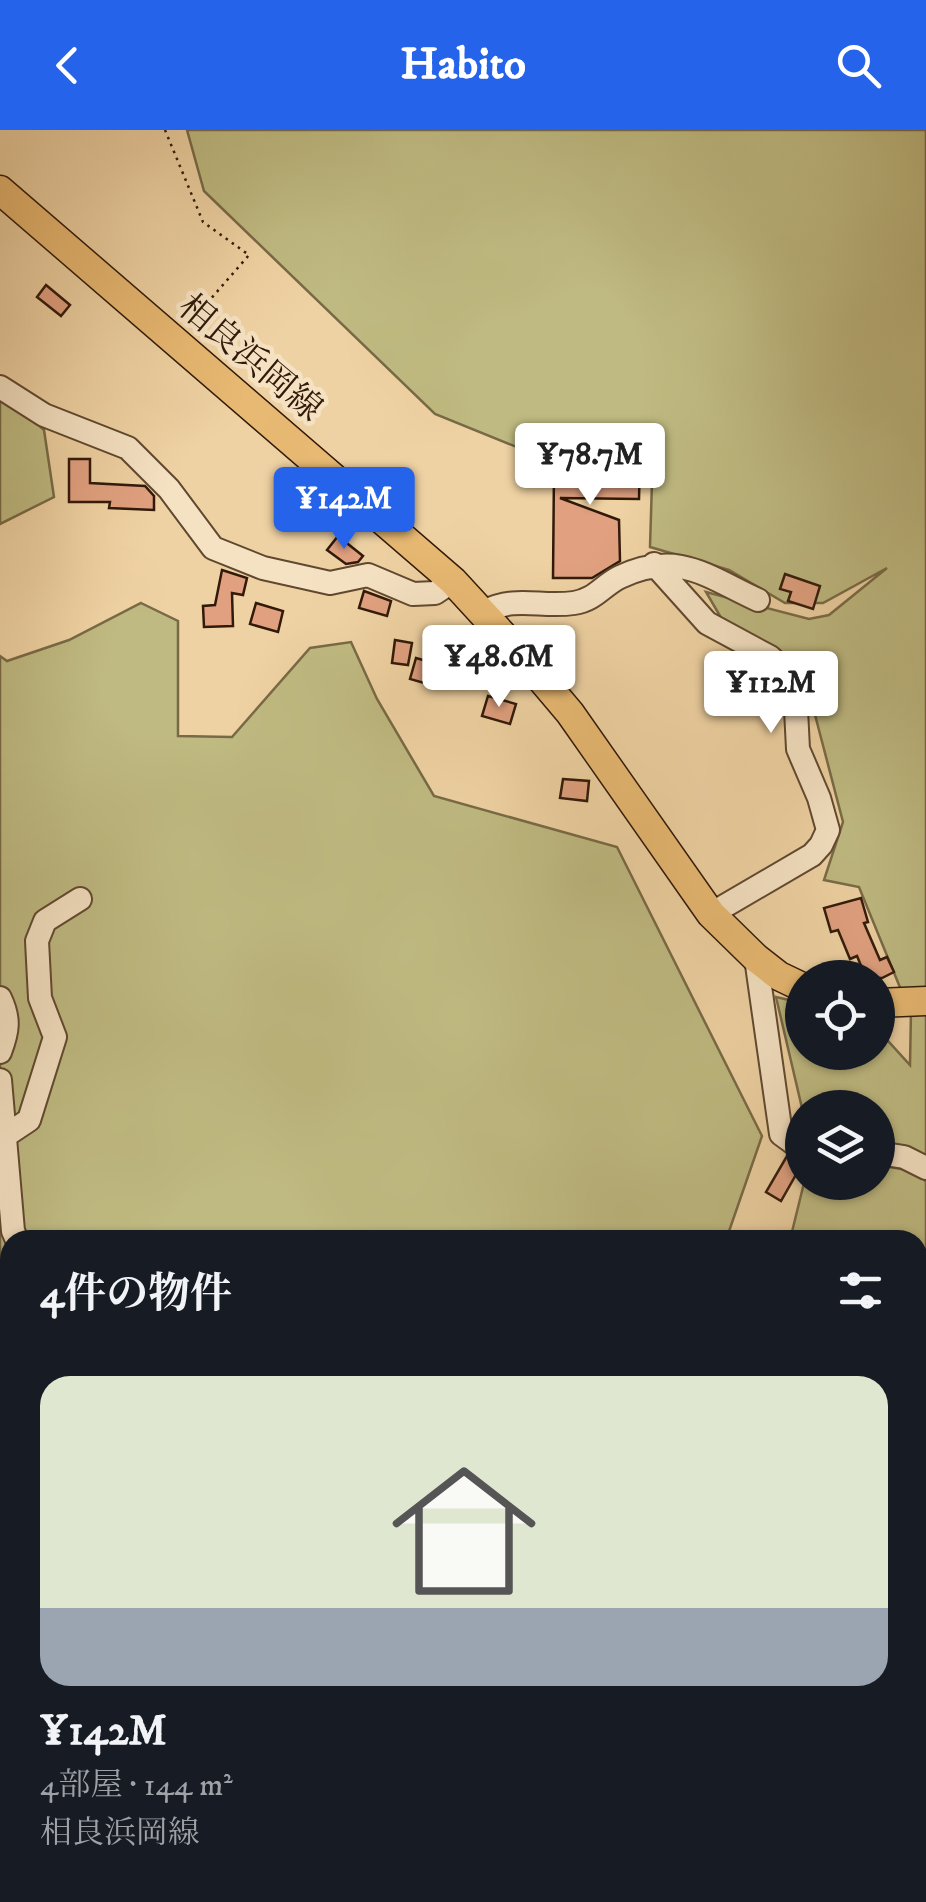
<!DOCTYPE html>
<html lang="ja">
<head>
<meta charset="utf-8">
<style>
	:root { --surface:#171b24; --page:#242831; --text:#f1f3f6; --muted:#9ea1a6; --line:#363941; --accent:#2563eb }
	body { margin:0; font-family:"IM FELL DW Pica","Noto Serif JP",serif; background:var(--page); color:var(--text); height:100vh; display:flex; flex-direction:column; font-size:38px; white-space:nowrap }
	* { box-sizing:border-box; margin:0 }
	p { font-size:32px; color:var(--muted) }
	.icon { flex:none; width:55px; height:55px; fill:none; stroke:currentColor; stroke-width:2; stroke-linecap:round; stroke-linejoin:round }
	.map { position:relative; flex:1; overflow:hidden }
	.sheet { position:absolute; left:0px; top:1100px; width:928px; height:672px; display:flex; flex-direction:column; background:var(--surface); border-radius:30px 30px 0 0; box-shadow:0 2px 8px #0004 }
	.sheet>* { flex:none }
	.buttons { position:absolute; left:785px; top:830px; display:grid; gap:20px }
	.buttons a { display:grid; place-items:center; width:110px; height:110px; border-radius:50%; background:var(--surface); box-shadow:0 2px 8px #0004; font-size:50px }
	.price { position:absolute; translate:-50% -85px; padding:0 22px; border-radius:10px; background:#fff; color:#222; font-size:32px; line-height:65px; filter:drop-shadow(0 2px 5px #0008) }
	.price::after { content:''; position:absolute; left:50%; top:60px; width:30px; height:22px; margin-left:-15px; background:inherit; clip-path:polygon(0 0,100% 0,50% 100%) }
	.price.on { background:var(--accent); color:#fff }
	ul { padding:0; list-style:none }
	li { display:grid; align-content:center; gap:20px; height:530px; padding:0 40px }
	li+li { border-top:2px solid var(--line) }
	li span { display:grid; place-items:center; height:310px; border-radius:30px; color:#555 }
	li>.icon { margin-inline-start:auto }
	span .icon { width:180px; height:180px; fill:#fffc; stroke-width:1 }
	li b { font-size:42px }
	h2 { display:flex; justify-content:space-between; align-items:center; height:120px; padding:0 40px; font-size:42px }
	header { display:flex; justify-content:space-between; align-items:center; height:130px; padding:0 40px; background:var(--accent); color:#fff; font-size:45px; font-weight:700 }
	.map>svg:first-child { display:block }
</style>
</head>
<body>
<header><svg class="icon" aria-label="back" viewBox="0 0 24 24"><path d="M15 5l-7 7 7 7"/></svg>Habito<svg class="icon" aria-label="search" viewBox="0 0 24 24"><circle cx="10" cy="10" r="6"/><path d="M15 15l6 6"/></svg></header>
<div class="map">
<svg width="926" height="1772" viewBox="0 0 926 1772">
	<rect width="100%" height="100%" fill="#efd2a3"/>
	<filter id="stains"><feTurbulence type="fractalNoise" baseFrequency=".002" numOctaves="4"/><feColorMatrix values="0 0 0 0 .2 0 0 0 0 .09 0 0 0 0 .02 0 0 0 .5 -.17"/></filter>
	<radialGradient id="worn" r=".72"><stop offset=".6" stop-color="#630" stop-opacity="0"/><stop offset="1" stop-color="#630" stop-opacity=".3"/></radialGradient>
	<!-- green -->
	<path fill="#bfba81" stroke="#786a46" stroke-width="2.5" d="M187 0H926V873L908 877 859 757 824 750 843 692 802 535 727 498 706 462 809 489 829 485 887 438 823 473H785L729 440 650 417 653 319 621 306 563 314 539 326 435 284 204 61Z
		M0 260 44 300 54 367 0 394Z
		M141 473 178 491V606L232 607 310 518 351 512 377 569 434 666 617 717 762 1006 726 1110H10V1762H918V1110H790L804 1053 878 1052V1035L919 1042 926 1052V1772H0V526L7 531 69 510Z
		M776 867 802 873V922H878V900L910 935 911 880 926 877V1029L878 1013V978H802Z"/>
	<!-- building -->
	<path fill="#e1a180" stroke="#311a0a" stroke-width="2.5" d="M46 155 70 175 61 186 37 167Z
		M563 314 625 315V329H640L639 369 560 368 619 390 620 431 592 448H553L554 341H563Z
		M69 329H90V353L145 356 154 366V380L109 378 110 372H69Z
		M338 406 363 426 358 432 346 434 327 420Z
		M222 440 247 448 243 465 232 463 233 496 204 497 203 476 215 475Z
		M785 444 820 456 813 479 788 471 791 462 780 459Z
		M364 461 391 471 387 486 359 478Z
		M256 473 283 481 278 502 250 494Z
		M395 510 412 513 408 535 392 533Z
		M489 516 503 532 490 545 476 530Z
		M416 528 444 536 438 557 410 549Z
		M488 566 516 574 510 594 482 586Z
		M563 649 589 651 587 671 560 668Z
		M861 768 868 792 864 793 880 830 887 827 894 842 882 848H866L857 826 850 829 838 800 831 802 824 778Z
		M787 1026 802 1034 781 1071 766 1062Z"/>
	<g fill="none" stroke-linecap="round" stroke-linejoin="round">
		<!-- minor casing -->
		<g stroke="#604830" stroke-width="26">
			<path id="minor" d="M0 257 44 285 128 318 169 359 213 418 263 438 330 453 368 445 413 464 435 463 453 451
				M654 434 707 493 770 527 787 543 795 560 798 619 819 668 828 700 821 715 812 725 711 784
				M483 482C518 465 539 478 574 473 595 470 603 455 620 447 678 420 706 446 758 470
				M756 828 781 1004 792 1012 802 1014
				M0 868C10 889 8 901 0 922
				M0 950 13 1101 17 1110
				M5 1006 29 990 55 907 40 868 37 811 45 791 80 769
				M878 1023 904 1027 926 1038
				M10 1361 4 1388 10 1394
				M173 1762 174 1772"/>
		</g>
		<!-- major casing -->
		<g stroke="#311a0a" stroke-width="31">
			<path id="major" d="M0 60 453 451 521 525 570 583 711 784 756 828 779 846 802 857
				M878 873 926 871"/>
		</g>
		<!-- path -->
		<path stroke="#311a0a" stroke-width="2.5" stroke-dasharray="2.5 5" stroke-linecap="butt" d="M165 0 203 92 249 125 188 195"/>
		<!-- minor -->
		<use href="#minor" stroke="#f5e2c3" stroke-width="22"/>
		<!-- major -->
		<use href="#major" stroke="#e8b972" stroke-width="28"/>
	</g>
	<g text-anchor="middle" stroke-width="9" stroke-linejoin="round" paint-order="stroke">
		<!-- street labels -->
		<g font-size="35" fill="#311a0a" stroke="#f5e2c3">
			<text transform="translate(251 227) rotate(40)" y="12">相良浜岡線</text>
		</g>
	</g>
	<rect width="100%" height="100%" filter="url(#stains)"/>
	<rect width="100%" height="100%" fill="url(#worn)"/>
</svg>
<div class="buttons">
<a><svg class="icon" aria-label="locate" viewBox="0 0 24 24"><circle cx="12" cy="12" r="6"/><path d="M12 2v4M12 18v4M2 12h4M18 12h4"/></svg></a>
<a><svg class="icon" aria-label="layers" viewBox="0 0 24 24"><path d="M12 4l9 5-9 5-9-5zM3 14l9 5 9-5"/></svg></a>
</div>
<b class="price" style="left:590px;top:378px">¥78.7M</b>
<b class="price on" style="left:344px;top:422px">¥142M</b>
<b class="price" style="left:499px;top:580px">¥48.6M</b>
<b class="price" style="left:771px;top:606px">¥112M</b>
<section class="sheet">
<h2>4件の物件<svg class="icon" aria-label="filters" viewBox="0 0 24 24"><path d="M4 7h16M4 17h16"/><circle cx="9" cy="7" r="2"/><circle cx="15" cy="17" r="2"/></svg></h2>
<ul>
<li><span style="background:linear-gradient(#dfe7d0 75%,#9aa5b1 0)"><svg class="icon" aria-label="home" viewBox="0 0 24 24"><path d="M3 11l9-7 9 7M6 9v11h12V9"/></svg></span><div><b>¥142M</b><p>4部屋 · 144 m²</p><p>相良浜岡線</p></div></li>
</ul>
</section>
</div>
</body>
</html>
